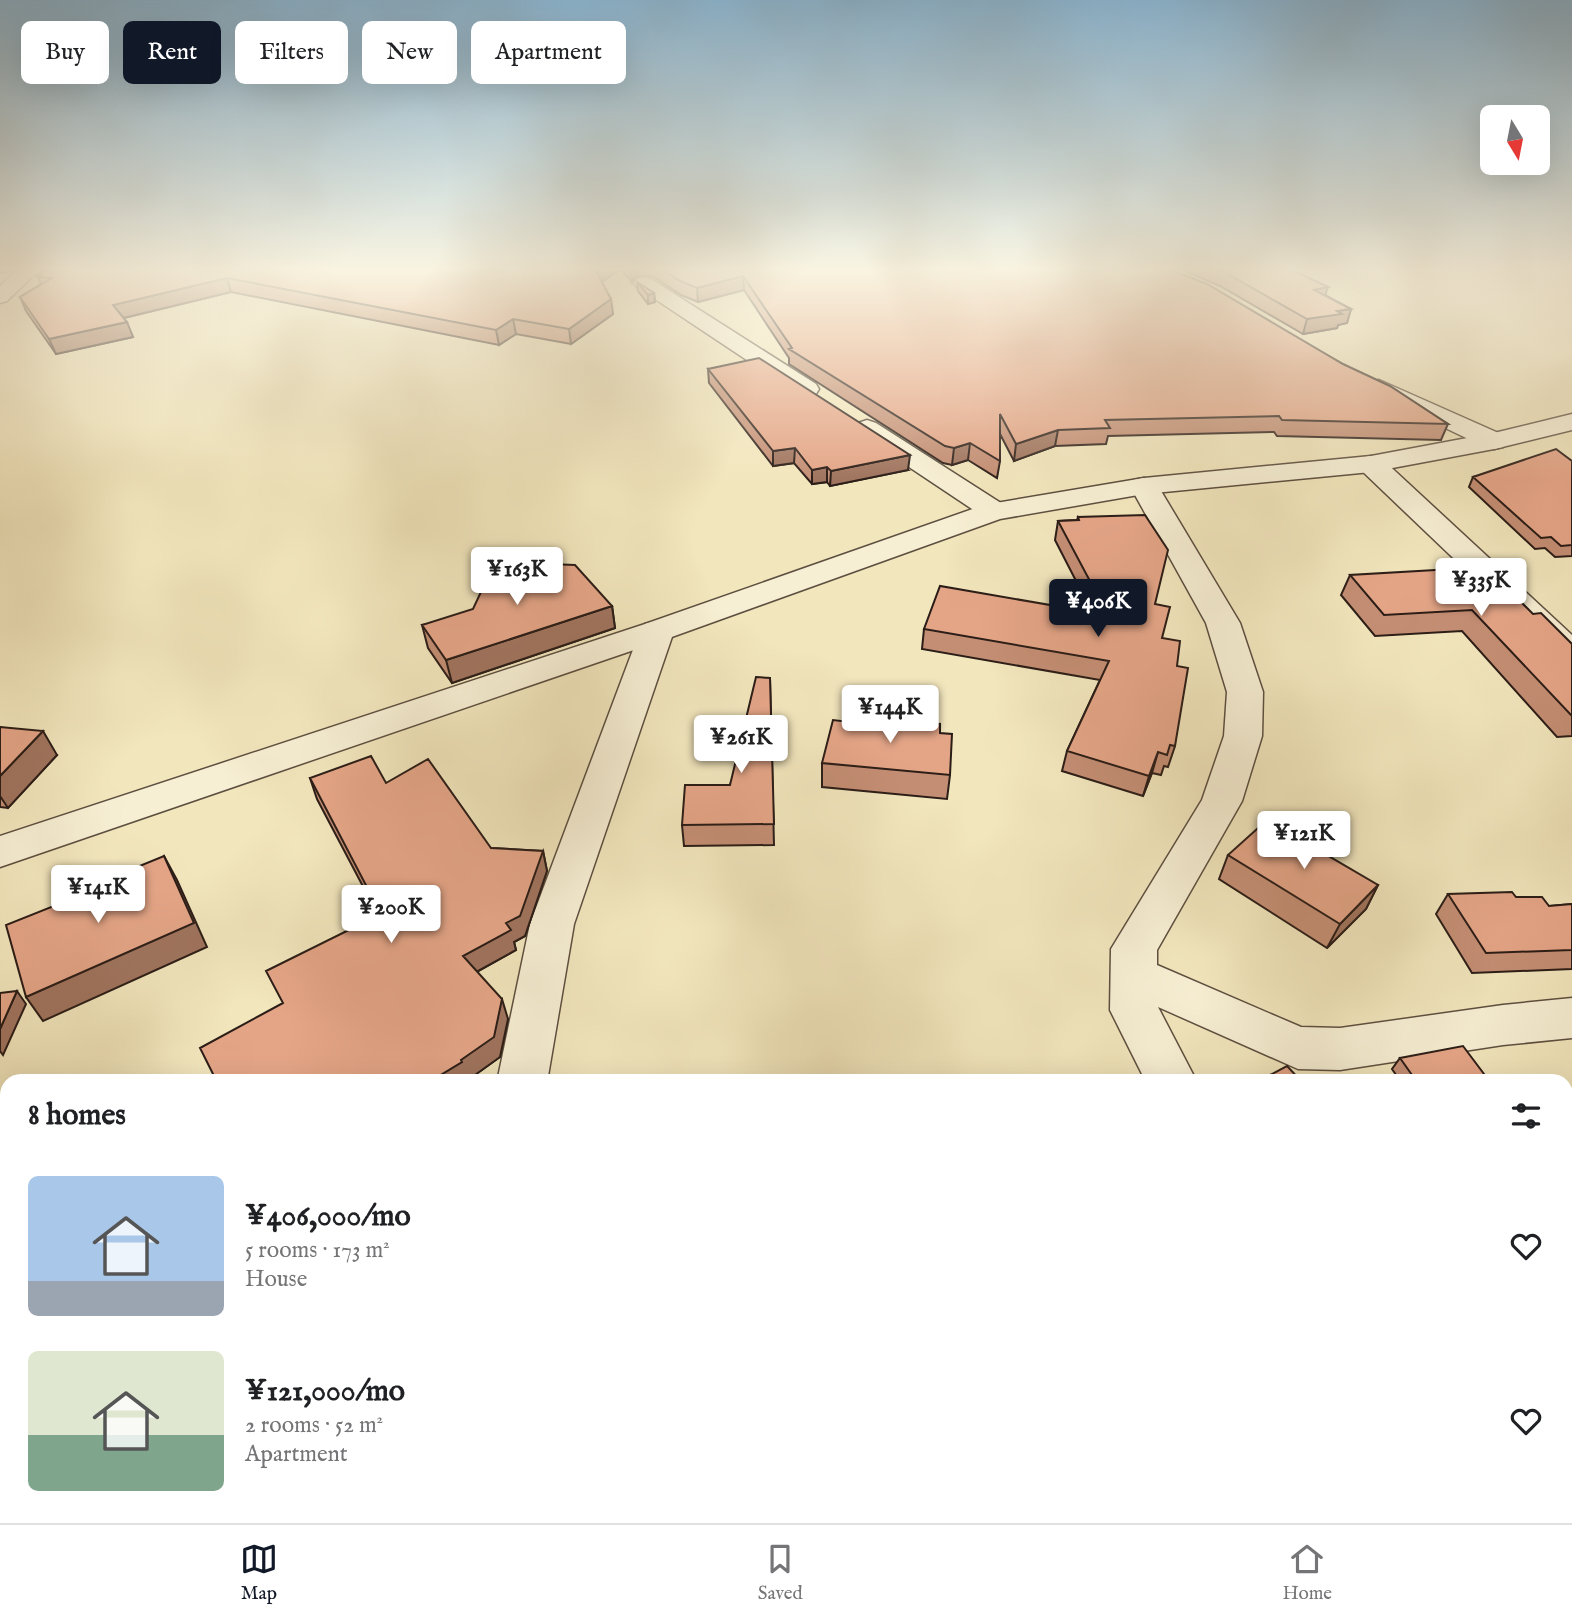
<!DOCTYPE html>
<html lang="en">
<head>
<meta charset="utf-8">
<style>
	:root { --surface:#fff; --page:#f2f2f2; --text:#202124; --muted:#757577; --line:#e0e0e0; --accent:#111827 }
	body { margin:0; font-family:"IM FELL English",serif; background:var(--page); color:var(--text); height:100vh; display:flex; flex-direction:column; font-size:26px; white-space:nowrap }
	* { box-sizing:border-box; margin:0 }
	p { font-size:23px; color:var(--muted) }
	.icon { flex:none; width:38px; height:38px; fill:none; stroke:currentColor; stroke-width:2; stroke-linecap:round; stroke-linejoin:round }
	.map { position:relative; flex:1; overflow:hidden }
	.details { position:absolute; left:0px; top:1074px; width:1573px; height:450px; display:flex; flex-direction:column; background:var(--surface); border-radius:21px 21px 0 0; box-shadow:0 7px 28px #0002 }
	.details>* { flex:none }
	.hud { position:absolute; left:21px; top:21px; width:700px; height:63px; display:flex; gap:14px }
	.needle { width:46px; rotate:170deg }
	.fabs { position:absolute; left:1480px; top:105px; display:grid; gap:14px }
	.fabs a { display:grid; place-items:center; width:70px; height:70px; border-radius:10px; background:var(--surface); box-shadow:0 7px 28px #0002; font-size:35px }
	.price { position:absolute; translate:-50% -60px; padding:0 16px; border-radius:7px; background:#fff; color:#222; font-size:23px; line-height:46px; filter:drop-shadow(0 2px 4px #0008) }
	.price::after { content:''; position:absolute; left:50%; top:42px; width:21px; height:16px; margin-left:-10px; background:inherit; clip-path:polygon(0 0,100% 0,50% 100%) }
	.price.current { background:var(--accent); color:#fff }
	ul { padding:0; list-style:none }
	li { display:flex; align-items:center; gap:21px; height:175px; padding:0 28px }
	li span { display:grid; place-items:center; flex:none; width:196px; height:140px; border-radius:10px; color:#555 }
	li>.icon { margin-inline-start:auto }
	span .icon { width:84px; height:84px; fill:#fffc; stroke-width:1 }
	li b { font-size:30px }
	h2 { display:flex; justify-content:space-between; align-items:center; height:84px; padding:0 28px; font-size:30px }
	.pill { padding:0 24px; border-radius:10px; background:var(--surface); box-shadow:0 7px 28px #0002; font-size:24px; line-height:63px }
	.pill.current { background:var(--accent); color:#fff }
	.tab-bar { display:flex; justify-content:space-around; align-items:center; height:98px; border-top:2px solid var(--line); background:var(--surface); font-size:19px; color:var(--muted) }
	.tab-bar a { display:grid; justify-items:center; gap:4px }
	.tab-bar .current { color:var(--accent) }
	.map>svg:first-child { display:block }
</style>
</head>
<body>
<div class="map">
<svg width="1572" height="1523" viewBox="0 0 1572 1523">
	<rect width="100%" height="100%" fill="#f2e6bd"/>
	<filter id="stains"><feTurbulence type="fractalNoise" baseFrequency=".00286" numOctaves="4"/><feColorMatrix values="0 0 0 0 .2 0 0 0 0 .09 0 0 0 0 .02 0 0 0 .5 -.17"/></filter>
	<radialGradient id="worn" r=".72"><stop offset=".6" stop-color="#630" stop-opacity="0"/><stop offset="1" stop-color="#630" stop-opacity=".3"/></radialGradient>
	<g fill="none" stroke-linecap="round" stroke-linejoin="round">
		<!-- minor casing -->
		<g stroke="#5d4f40" stroke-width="3">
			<path id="minor" d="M19 268H41L7 301 0 303V286Z
				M644 277 651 279 816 384 819 389 816 394 807 396 798 394 637 287 634 283 637 279Z
				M1379 380 1503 435 1507 441 1503 447 1494 449 1485 447 1370 392 1367 387 1370 382Z
				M867 420 876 423 1004 505 1009 511 1004 517 994 520 984 517 858 433 854 428 858 423Z
				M1371 456 1381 458 1572 635V663L1560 660 1361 470 1357 464 1361 458Z
				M1144 478 1154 480 1158 486 1240 623 1263 692 1262 736 1242 801 1157 950V965L1301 1027 1340 1028 1503 1005 1572 998V1038L1503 1045 1340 1070 1298 1069 1158 1007 1197 1082H1146L1110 1010 1111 949 1202 800 1224 736 1227 692 1206 623 1130 486 1134 480Z
				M657 621 669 624 674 631 574 924 547 1082H497L530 924 640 631 645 624Z
				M1566 1217H1572V1273H1566Z
				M7 1517H82L80 1523H4Z
				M529 1517H637L635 1523H530Z"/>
		</g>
		<!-- tertiary casing -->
		<g stroke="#5d4f40" stroke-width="3">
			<path id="tertiary" d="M1572 414V430L1494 449 1371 472 1144 494 1000 519 669 638 0 867V836L645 624 984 505 1144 478 1371 456 1494 433Z"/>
		</g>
		<!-- minor -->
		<use href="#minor" fill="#f7efd4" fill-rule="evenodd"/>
		<!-- tertiary -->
		<use href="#tertiary" fill="#f7efd4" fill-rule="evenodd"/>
	</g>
	<!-- wall -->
	<path fill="#c48e74" stroke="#2b1d17" stroke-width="2" d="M42 268H1166L1343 364 1448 424 1441 440 1277 436 1274 432 1108 436 1106 444 1055 446 1014 461 1000 434V461L997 478 968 460 952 465 943 463 789 364V358L744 290 698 302 681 295 652 276H636L632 282 621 269 602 282 613 314 571 344 516 334 499 345 231 292 124 318 133 337 56 354 26 311 20 297 41 284 37 275 47 269H43Z
		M1178 268H1288L1325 295 1351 309 1347 323 1338 325 1337 328 1303 334 1220 286Z
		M637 282 654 293 655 302 648 304 638 291Z
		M708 369 908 470 830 486 827 482 812 484 794 463 773 466 709 383Z
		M1572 461V556L1555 557 1545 548 1535 549 1469 487 1473 477Z
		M1078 517 1155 604 1162 638 1177 666 1175 746 1168 767 1164 766 1161 775 1152 773 1143 796 1062 771 1067 751 1100 680 922 649 924 629 1092 612 1055 540 1058 521 1077 520Z
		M1350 575 1491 590 1572 644V736L1557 737 1462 631 1375 636 1341 595Z
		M612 606 615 628 452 683 428 648 422 625Z
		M770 678 774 845 684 846 682 825 730 785Z
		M0 727 57 755 8 808 0 807Z
		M940 733 950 775 947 799 822 787V763Z
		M310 778 386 783 491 848 543 851 547 871 525 936 514 942 516 950 477 972 508 1019 500 1057 468 1080V1082H217L283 1003 367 921 377 913 317 799Z
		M1228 855 1378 885 1366 909 1327 948 1219 879Z
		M1448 894 1516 897 1549 906 1572 904V969L1472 973 1436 914Z
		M1400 1058 1490 1082H1401L1392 1069Z
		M945 1517H1023L1025 1523H946Z"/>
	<!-- shaded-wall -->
	<path fill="#a0745e" stroke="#2b1d17" stroke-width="2" d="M0 268H16L11 272 0 273Z
		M600 268H621V269L598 284 596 271Z
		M631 268H636V276L632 282Z
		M743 276 744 290 698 302 697 288Z
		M227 278 231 292 119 319 113 305Z
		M1328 287 1323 302 1314 290Z
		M654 293 655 302 648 304V295Z
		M611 299 613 314 571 344 569 329Z
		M1351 309 1347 323 1338 325 1337 328 1303 334 1307 319 1337 311Z
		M513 319 516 334 499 345 496 330Z
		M127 322 133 337 56 354 49 339Z
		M1058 430 1055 446 1014 461 1016 444Z
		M970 443 968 460 952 465 954 448Z
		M795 448 794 463 773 466V451Z
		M910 455 908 470 830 486 831 471Z
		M827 467V482L812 484V470Z
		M612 606 615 628 452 683 446 660Z
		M43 731 57 755 8 808 0 796V776Z
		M1158 752 1152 773 1143 796 1149 776Z
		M543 851 547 871 525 936 514 942 516 950 469 976 463 956 506 923Z
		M164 856 177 880 207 947 43 1021 26 997Z
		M1378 885 1366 909 1327 948 1340 924Z
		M17 991 26 1004 3 1055 0 1051V1029Z
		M502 999 508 1019 500 1057 468 1080V1082H429L461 1060Z"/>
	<!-- building -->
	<path fill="#e4a587" stroke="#2b1d17" stroke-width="2" d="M49 268H600L596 271 611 299 569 329 513 319 496 330 227 278 113 305 127 322 49 339 20 297 52 278 39 277 43 275H37Z
		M659 268H1166L1207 284 1343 364 1390 386 1448 424 1282 420 1279 416 1105 420 1110 428 1058 430 1016 444 1000 414V461L970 443 954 448 945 446 789 349 792 348 743 276 697 288 680 281Z
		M1214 268H1288L1328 287 1314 290 1351 309 1337 311 1342 314 1307 319 1224 272Z
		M637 282 654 293 648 295Z
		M759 358 910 455 831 471 827 467 812 470 795 448 773 451 708 369Z
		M1556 449 1572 461V545L1561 546 1551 537 1541 538 1473 477Z
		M1145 515 1168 550 1155 604 1170 607 1162 638 1180 641 1177 666 1188 668 1175 746 1170 745 1167 755 1158 752 1149 776 1067 751 1109 661 924 629 940 586 1108 615 1058 521 1079 520 1078 517Z
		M495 562 575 565 612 606 446 660 422 625 473 609Z
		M1470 568 1491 590 1508 589 1533 614 1541 613 1572 644V715H1571L1472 610 1384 615 1350 575Z
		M756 677 770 678 774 824 682 825 685 785H730Z
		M859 715 940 724V733L952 734 950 775 822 763 833 720 858 723Z
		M0 727 43 731 0 776Z
		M371 756 386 783 428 759 491 848 543 851 520 916 506 923 511 930 463 956 502 999 494 1037 461 1060 462 1062 429 1082H217L200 1048 283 1003 266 971 367 921 366 919 380 912 310 778Z
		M1267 820 1378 885 1340 924 1228 855Z
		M164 856 194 923 26 997 6 925 69 900 66 892 123 869 125 872Z
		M1512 892 1516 897H1542L1549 906 1572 904V950L1486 953 1448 894Z
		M17 991 0 1029V993Z
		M1463 1046 1490 1082H1417L1400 1058Z
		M1287 1066 1302 1082H1257Z
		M950 1517H1023L1025 1523H952Z"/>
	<!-- sky -->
	<linearGradient id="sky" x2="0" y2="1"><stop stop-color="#8bb8d6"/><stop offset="0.56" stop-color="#f9f4e1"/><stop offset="1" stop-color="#f9f4e1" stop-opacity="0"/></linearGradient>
	<rect width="1572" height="481" fill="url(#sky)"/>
	<rect width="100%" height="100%" filter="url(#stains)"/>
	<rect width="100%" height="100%" fill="url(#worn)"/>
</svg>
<div class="fabs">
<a><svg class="needle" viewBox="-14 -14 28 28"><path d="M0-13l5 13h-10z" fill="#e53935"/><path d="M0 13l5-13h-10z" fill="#757577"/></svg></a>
</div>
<b class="price" style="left:517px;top:607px">¥163K</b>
<b class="price" style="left:1481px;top:618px">¥335K</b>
<b class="price current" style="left:1098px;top:639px">¥406K</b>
<b class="price" style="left:890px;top:745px">¥144K</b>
<b class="price" style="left:741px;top:775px">¥261K</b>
<b class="price" style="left:1304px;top:871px">¥121K</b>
<b class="price" style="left:98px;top:925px">¥141K</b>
<b class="price" style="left:391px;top:945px">¥200K</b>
<div class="hud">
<a class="pill">Buy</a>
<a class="pill current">Rent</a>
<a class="pill">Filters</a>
<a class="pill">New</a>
<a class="pill">Apartment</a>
</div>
<section class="details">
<h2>8 homes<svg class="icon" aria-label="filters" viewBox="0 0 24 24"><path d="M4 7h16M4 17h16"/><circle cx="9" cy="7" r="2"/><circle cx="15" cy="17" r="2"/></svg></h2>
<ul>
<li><span style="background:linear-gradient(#a9c7e8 75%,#9aa5b1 0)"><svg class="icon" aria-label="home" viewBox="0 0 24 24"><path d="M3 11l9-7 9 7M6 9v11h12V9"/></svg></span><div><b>¥406,000/mo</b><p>5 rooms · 173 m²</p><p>House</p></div><svg class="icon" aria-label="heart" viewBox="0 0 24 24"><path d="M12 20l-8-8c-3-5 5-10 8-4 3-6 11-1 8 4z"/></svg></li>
<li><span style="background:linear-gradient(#dfe7d0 60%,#7fa58c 0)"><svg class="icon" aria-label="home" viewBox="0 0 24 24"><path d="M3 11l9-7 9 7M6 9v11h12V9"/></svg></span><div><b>¥121,000/mo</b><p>2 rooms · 52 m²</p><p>Apartment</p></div><svg class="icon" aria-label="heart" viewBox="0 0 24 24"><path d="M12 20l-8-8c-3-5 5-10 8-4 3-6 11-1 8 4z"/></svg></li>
</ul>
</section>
</div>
<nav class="tab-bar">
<a class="current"><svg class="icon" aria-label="map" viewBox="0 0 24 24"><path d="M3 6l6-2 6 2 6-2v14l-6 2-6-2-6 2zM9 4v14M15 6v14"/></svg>Map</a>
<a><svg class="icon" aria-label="saved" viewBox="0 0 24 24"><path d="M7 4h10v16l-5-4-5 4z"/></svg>Saved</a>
<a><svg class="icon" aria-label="home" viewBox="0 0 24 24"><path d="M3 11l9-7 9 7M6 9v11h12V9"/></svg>Home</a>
</nav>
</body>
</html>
